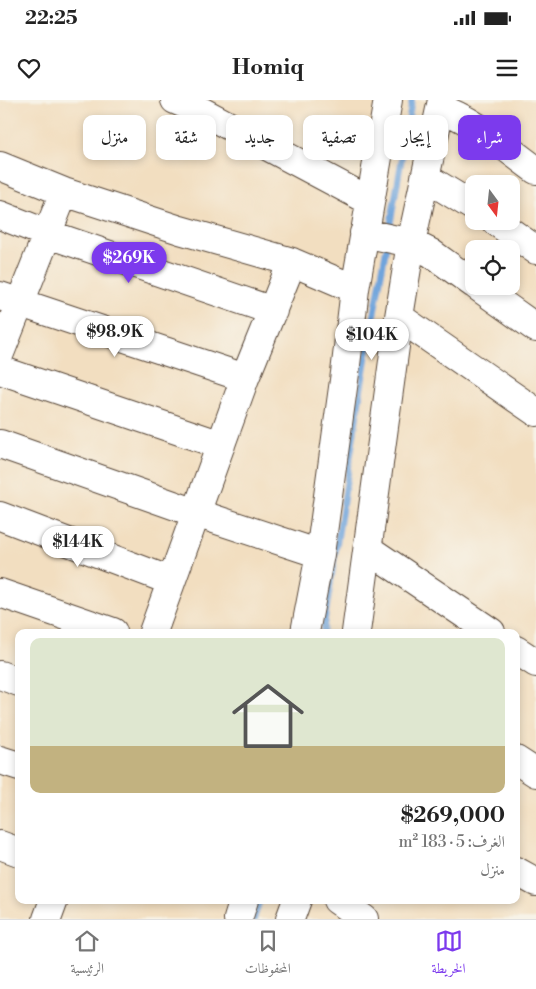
<!DOCTYPE html>
<html lang="ar">
<head>
<meta charset="utf-8">
<style>
	:root { --surface:#fff; --page:#f2f2f2; --text:#222; --muted:#767676; --line:#e0e0e0; --accent:#7c3aed }
	body { margin:0; font-family:"Libre Bodoni",Amiri,serif; background:var(--page); color:var(--text); direction:rtl; height:100vh; display:flex; flex-direction:column; font-size:19px; white-space:nowrap }
	* { box-sizing:border-box; margin:0 }
	p { font-size:16px; color:var(--muted) }
	.icon { flex:none; width:28px; height:28px; fill:none; stroke:currentColor; stroke-width:2; stroke-linecap:round; stroke-linejoin:round }
	.map { position:relative; flex:1; overflow:hidden; direction:ltr }
	.side { position:absolute; left:15px; top:529px; width:505px; height:275px; display:flex; flex-direction:column; background:var(--surface); border-radius:10px; box-shadow:0 2px 8px #0003; direction:rtl }
	.side>* { flex:none }
	.top-card { position:absolute; left:15px; top:15px; width:506px; height:45px; direction:rtl; display:flex; gap:10px }
	.needle { width:32px; rotate:165deg }
	.buttons { position:absolute; left:465px; top:75px; display:grid; gap:10px }
	.buttons a { display:grid; place-items:center; width:55px; height:55px; border-radius:10px; background:var(--surface); box-shadow:0 2px 8px #0003; font-size:25px }
	.price { position:absolute; translate:-50% -42px; padding:0 11px; border-radius:18px; background:#fff; color:#222; font-size:16px; line-height:32px; filter:drop-shadow(0 1px 2px #0008) }
	.price::after { content:''; position:absolute; left:50%; top:30px; width:15px; height:11px; margin-left:-8px; background:inherit; clip-path:polygon(0 0,100% 0,50% 100%) }
	.price.current { background:var(--accent); color:#fff }
	ul { padding:0; list-style:none }
	li { display:grid; align-content:center; gap:10px; height:265px; padding:0 15px }
	li span { display:grid; place-items:center; height:155px; border-radius:10px; color:#555 }
	li>.icon { margin-inline-start:auto }
	span .icon { width:90px; height:90px; fill:#fffc; stroke-width:1 }
	li b { font-size:21px }
	.pill { padding:0 18px; border-radius:10px; background:var(--surface); box-shadow:0 2px 8px #0003; font-size:18px; line-height:45px }
	.pill.current { background:var(--accent); color:#fff }
	.status { display:flex; justify-content:space-between; align-items:center; height:35px; padding:0 25px; background:var(--surface); direction:ltr }
	.status svg { height:14px; fill:currentColor }
	header { display:flex; justify-content:space-between; align-items:center; height:65px; padding:0 15px; background:var(--surface); font-size:22px; font-weight:700 }
	.tab-bar { display:flex; justify-content:space-around; align-items:center; height:70px; border-top:1px solid var(--line); background:var(--surface); font-size:14px; color:var(--muted) }
	.tab-bar a { display:grid; justify-items:center; gap:2px }
	.tab-bar .current { color:var(--accent) }
	.map>svg:first-child { display:block }
</style>
</head>
<body>
<div class="status"><b>22:25</b><svg viewBox="0 0 49 12"><path d="M0 12V9h3v3zM5 12V6h3v6zM10 12V3h3v9zM15 12V0h3v12zM26 1h20v11H26zM47 4h2v5h-2z"/></svg></div>
<header><svg class="icon" aria-label="menu" viewBox="0 0 24 24"><path d="M4 6h16M4 12h16M4 18h16"/></svg>Homiq<svg class="icon" aria-label="heart" viewBox="0 0 24 24"><path d="M12 20l-8-8c-3-5 5-10 8-4 3-6 11-1 8 4z"/></svg></header>
<div class="map">
<svg width="536" height="819" viewBox="0 0 536 819">
	<rect width="100%" height="100%" fill="#f7f3e8"/>
	<filter id="ink" filterUnits="userSpaceOnUse"><feTurbulence type="fractalNoise" baseFrequency=".02" numOctaves="2"/><feDisplacementMap in="SourceGraphic" scale="10" xChannelSelector="R" yChannelSelector="G"/><feConvolveMatrix kernelMatrix="1 2 1 2 8 2 1 2 1" color-interpolation-filters="sRGB"/></filter>
	<filter id="wash" filterUnits="userSpaceOnUse"><feTurbulence type="fractalNoise" baseFrequency=".0096" numOctaves="4" result="noise"/><feDisplacementMap in="SourceGraphic" scale="20" xChannelSelector="R" yChannelSelector="G"/><feGaussianBlur stdDeviation="1.12" result="paint"/><feColorMatrix in="noise" values="0 0 0 0 0 0 0 0 0 0 0 0 0 0 0 0 0 1.4 0 .05"/><feComposite in="paint" operator="in"/></filter>
	<g filter="url(#wash)">
		<rect width="100%" height="100%" fill="#f2dec0"/>
		<g fill="none" stroke-linecap="round" stroke-linejoin="round">
			<!-- stream -->
			<path stroke="#70a4dc" stroke-width="6" d="M389 132 412 0
				M323 532 365 265 387 144
				M254 819 260 800"/>
		</g>
	</g>
	<g filter="url(#ink)">
		<g fill="none" stroke-linecap="round" stroke-linejoin="round">
			<!-- minor casing -->
			<g stroke="#564536" stroke-width="30">
				<path id="minor" d="M175 0 203 12 370 101
					M440 9C472 18 508 50 536 70
					M0 66 64 92 180 130 292 162 355 189
					M425 77 474 107
					M0 115 48 134 273 211
					M495 121 536 150
					M364 133 411 143 431 153 474 184
					M477 186 536 228
					M0 196 245 278
					M399 217 536 312
					M0 253 64 92
					M0 270 221 345
					M0 344 196 413 320 454
					M0 416 171 481
					M368 449 491 532
					M0 493 113 532
					M153 532 245 278 292 162
					M305 532 320 454 345 273 355 189 388 0
					M356 532 399 217 411 143 442 0
					M516 550 536 563
					M0 575 19 582
					M0 660 19 666
					M516 660 536 673
					M0 745 19 752
					M516 771 536 782
					M337 800 364 819
					M47 819 54 800
					M238 819 244 800
					M290 819 297 800"/>
			</g>
			<!-- minor -->
			<use href="#minor" stroke="#fff" stroke-width="28"/>
		</g>
	</g>
</svg>
<div class="buttons">
<a><svg class="needle" viewBox="-14 -14 28 28"><path d="M0-13l5 13h-10z" fill="#e53935"/><path d="M0 13l5-13h-10z" fill="#767676"/></svg></a>
<a><svg class="icon" aria-label="locate" viewBox="0 0 24 24"><circle cx="12" cy="12" r="6"/><path d="M12 2v4M12 18v4M2 12h4M18 12h4"/></svg></a>
</div>
<b class="price current" style="left:129px;top:184px">$269K</b>
<b class="price" style="left:115px;top:258px">$98.9K</b>
<b class="price" style="left:372px;top:261px">$104K</b>
<b class="price" style="left:78px;top:468px">$144K</b>
<div class="top-card">
<a class="pill current">شراء</a>
<a class="pill">إيجار</a>
<a class="pill">تصفية</a>
<a class="pill">جديد</a>
<a class="pill">شقة</a>
<a class="pill">منزل</a>
</div>
<section class="side">
<ul>
<li><span style="background:linear-gradient(#dfe7d0 70%,#c2b280 0)"><svg class="icon" aria-label="home" viewBox="0 0 24 24"><path d="M3 11l9-7 9 7M6 9v11h12V9"/></svg></span><div><b>$269,000</b><p>الغرف: 5 · 183 m²</p><p>منزل</p></div></li>
</ul>
</section>
</div>
<nav class="tab-bar">
<a class="current"><svg class="icon" aria-label="map" viewBox="0 0 24 24"><path d="M3 6l6-2 6 2 6-2v14l-6 2-6-2-6 2zM9 4v14M15 6v14"/></svg>الخريطة</a>
<a><svg class="icon" aria-label="saved" viewBox="0 0 24 24"><path d="M7 4h10v16l-5-4-5 4z"/></svg>المحفوظات</a>
<a><svg class="icon" aria-label="home" viewBox="0 0 24 24"><path d="M3 11l9-7 9 7M6 9v11h12V9"/></svg>الرئيسية</a>
</nav>
</body>
</html>
